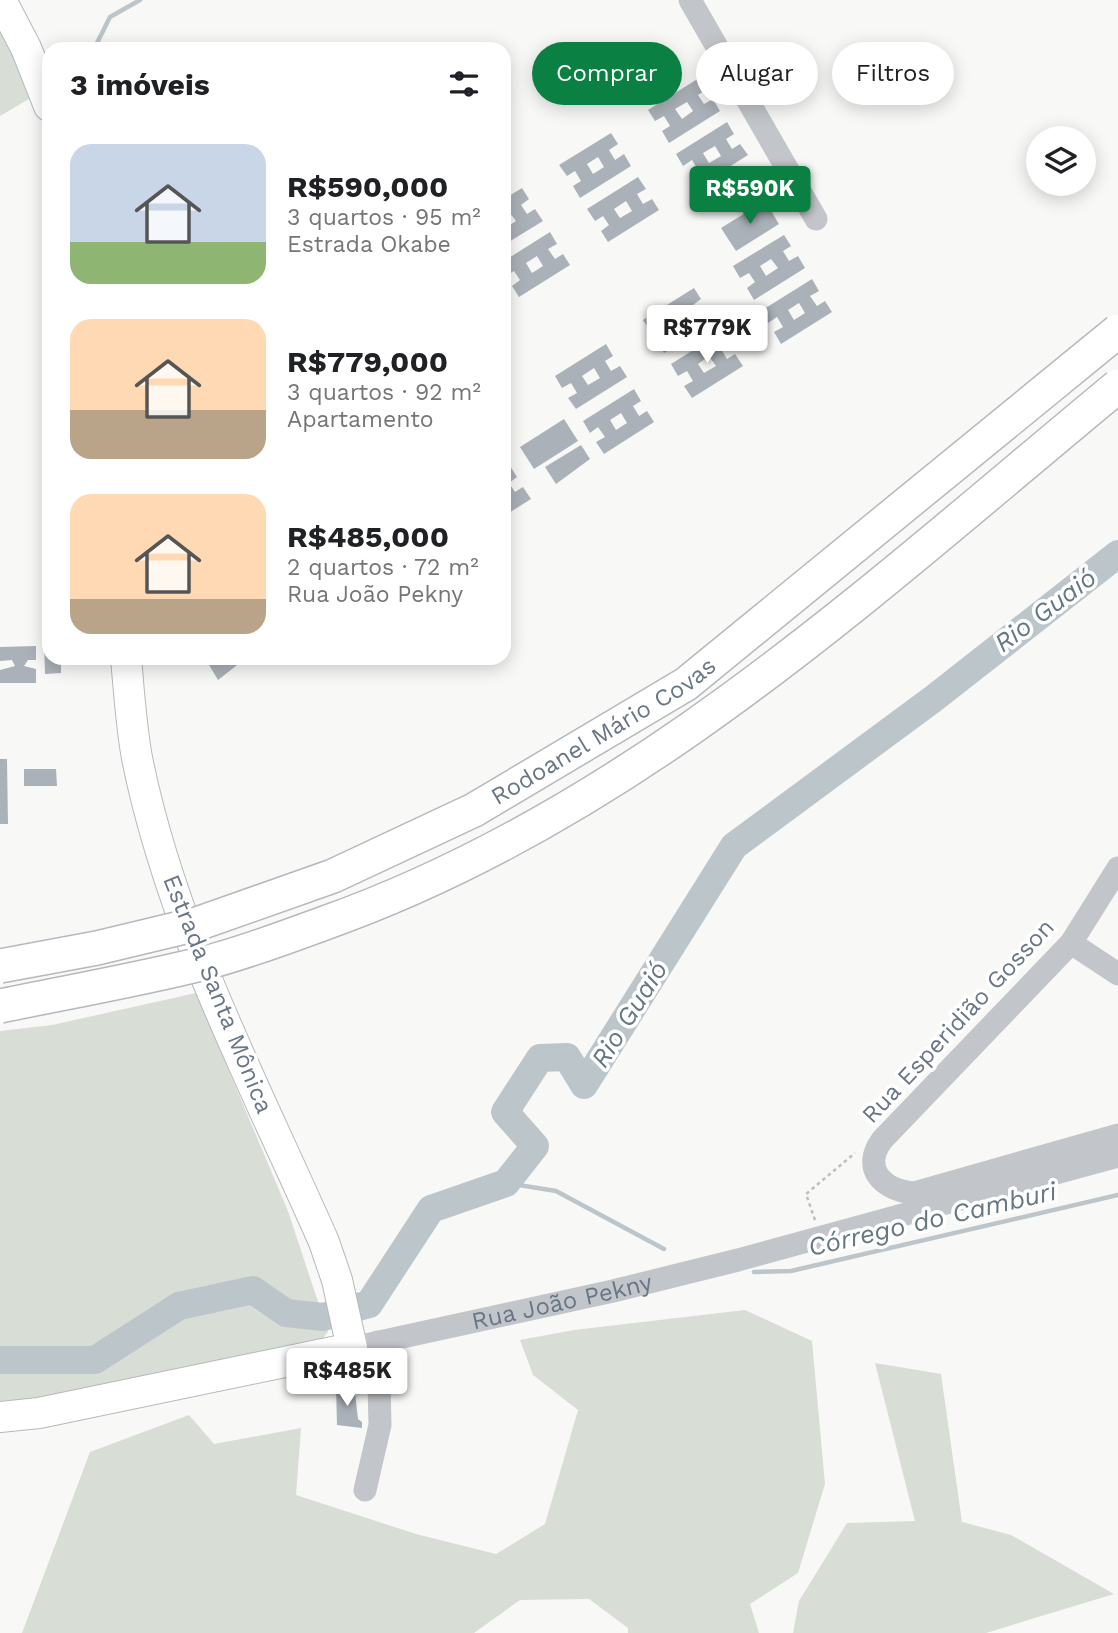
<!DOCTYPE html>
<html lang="pt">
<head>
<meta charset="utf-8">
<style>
	:root { --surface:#fff; --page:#f6f6f6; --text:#202124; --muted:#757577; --accent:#0b8043 }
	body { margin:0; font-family:"Work Sans",sans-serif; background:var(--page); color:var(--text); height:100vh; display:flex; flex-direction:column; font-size:26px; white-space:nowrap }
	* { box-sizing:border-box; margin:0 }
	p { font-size:23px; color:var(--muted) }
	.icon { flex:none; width:38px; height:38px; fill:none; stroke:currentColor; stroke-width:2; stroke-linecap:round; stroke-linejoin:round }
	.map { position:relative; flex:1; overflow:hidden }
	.side { position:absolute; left:42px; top:42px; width:469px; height:623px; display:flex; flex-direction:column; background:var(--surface); border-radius:21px; box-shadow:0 4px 18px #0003 }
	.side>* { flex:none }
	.top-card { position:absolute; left:532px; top:42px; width:480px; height:63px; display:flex; gap:14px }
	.buttons { position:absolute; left:1026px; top:126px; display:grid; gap:14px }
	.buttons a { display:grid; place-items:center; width:70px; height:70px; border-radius:50%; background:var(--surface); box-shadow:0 4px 18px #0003; font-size:35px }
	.price { position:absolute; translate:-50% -60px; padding:0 16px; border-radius:7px; background:#fff; color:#222; font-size:23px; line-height:46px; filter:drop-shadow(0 2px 4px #0008) }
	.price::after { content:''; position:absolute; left:50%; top:42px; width:21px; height:16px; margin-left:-10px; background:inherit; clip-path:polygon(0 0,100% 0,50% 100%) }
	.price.active { background:var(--accent); color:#fff }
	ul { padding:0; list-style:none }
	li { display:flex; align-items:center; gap:21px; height:175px; padding:0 28px }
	li span { display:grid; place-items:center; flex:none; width:196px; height:140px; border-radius:21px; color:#555 }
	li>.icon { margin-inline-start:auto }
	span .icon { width:84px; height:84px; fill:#fffc; stroke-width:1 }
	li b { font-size:30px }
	h2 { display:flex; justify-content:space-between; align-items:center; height:84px; padding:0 28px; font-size:30px }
	.chip { padding:0 24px; border-radius:32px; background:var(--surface); box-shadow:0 4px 18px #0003; font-size:24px; line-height:63px }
	.chip.active { background:var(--accent); color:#fff }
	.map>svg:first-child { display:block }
</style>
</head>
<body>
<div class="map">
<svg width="1118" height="1633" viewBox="0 0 1118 1633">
	<rect width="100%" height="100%" fill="#f8f9f6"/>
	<!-- green -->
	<path fill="#d8ddd5" d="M0 20 29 99 0 116Z
		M196 993 288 1211 328 1332 318 1344 151 1374 36 1400 0 1401V1031L52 1025Z
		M745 1310 812 1341 825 1484 798 1573 750 1604 759 1633H628V1628L589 1599 520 1600 474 1633H22L90 1452 189 1415 214 1444 301 1428 296 1495 416 1534 496 1554 545 1524 578 1410 533 1375 520 1340 574 1330Z
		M875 1363 941 1374 962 1522 1011 1535 1114 1594 986 1633H793L799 1601 847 1523 915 1521Z"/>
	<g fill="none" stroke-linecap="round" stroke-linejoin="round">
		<!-- stream -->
		<path stroke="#bcc5ca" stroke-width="4.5" d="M94 49 110 17 140 0
			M506 1183 556 1191 664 1249
			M754 1272 791 1271 1118 1195"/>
		<!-- river -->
		<path stroke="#bcc5ca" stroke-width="28" d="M0 1360H95L179 1306 253 1290 286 1313 323 1317 369 1304 431 1209 506 1183 535 1146 505 1112 540 1058 567 1057 584 1085 734 846 933 699 1118 554"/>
	</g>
	<!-- building -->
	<path fill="#abb1b8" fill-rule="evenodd" d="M699 78 707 89 698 95 704 104 713 99 720 111 669 143 662 131 670 126 664 116 655 121 648 110ZM687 102 693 111 682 119 675 109Z
		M727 122 734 134 726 139 732 149 740 144 748 155 697 187 689 176 698 170 692 160 683 166 676 154ZM715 146 721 156 709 163 703 153Z
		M611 133 618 144 609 150 615 160 624 154 631 166 580 198 573 186 581 181 575 171 567 176 559 165ZM598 157 604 167 593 174 587 164Z
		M638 177 646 189 637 194 643 204 652 199 659 210 608 242 601 231 609 225 603 216 595 221 587 209ZM626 201 632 211 620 218 614 209Z
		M522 188 529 199 521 205 527 214 535 209 543 221 504 245V229L516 221 509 212 504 215V199Z
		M765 201 779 224 736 251 721 228Z
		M550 232 557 244 548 249 555 259 563 254 570 265 519 297 512 286 520 280 514 271 506 276 504 261ZM537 256 543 266 532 273 526 263Z
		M784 235 791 246 783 251 789 261 798 256 805 268 754 300 747 288 755 282 749 273 740 278 733 266ZM771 259 778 268 766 276 760 266Z
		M812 279 819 291 810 296 817 306 825 301 832 312 781 344 774 332 783 327 777 317 768 323 761 311ZM799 303 805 313 794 320 788 310Z
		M694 288 701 299 693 305 699 315 708 309 715 321 664 353 657 341 665 336 659 326 650 331 643 320ZM682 312 688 322 676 329 670 319Z
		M722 332 729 344 721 349 727 359 735 354 743 366 692 398 684 386 693 381 687 371 678 376 671 364ZM709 356 716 366 704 373 698 364Z
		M606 344 613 356 605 361 611 371 620 366 627 377 576 409 568 398 577 393 571 383 562 388 555 376ZM594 368 600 378 588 385 582 376Z
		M634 389 641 401 633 406 639 416 647 411 654 422 604 454 596 442 605 437 598 427 590 433 583 421ZM621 413 627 423 616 430 610 420Z
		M564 419 578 441 534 469 520 447Z
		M581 445 590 459 556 484 545 467Z
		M510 466 517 477 509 483 515 492 523 487 531 499 504 516V469Z
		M44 641H49V658H61V673L45 674Z
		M36 646V660H28L24 666 36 669V683H0V670L15 666 12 660 0 661V647Z
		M205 658H246L218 680Z
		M0 759H7L8 824H0Z
		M24 769H56L57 786H24Z
		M346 1387 355 1393 358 1419 362 1422V1428L337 1425 336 1388Z"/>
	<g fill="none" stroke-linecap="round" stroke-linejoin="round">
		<!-- major casing -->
		<g stroke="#b5b9bd" stroke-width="32">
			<path id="major" d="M1 0 26 48 49 106
				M0 1417 39 1413 352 1348 337 1280 324 1242C255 1085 171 928 137 758 131 725 129 691 126 658"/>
		</g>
		<!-- path -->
		<path stroke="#bcbec1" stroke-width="2.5" stroke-dasharray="3.5 3.5" stroke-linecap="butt" d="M815 1220 806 1194 855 1153"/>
		<!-- minor -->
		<g stroke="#c2c5c9" stroke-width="23">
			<path d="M690 0 816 219"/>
			<path d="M1118 868 1071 943 882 1140C861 1169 883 1190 914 1193L1118 1135"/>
			<path d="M1071 943 1118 974"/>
			<path id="s1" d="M352 1348 613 1291 738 1260 1118 1156"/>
			<path d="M365 1490 380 1425 378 1342"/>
		</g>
		<!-- major -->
		<use href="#major" stroke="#fff" stroke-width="30"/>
		<!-- highway-bridge casing -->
		<g stroke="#b5b8bc" stroke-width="36" stroke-linecap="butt">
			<g id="highway-bridge">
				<path id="s2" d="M0 966 97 948 197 924 333 876 474 810 686 684 1118 331"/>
				<path d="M0 1006C68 992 137 980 205 963 244 953 284 938 322 924 631 815 870 591 1118 386"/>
			</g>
		</g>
		<!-- highway-bridge -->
		<use href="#highway-bridge" stroke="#fff" stroke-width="33"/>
	</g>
	<g text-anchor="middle" stroke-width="7" stroke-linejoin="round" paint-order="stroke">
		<!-- street labels -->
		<g font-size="24" fill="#697686" stroke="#fff">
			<text dy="8" stroke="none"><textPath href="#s2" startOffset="653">Rodoanel Mário Covas</textPath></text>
			<text transform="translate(218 994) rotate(68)" y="8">Estrada Santa Mônica</text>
			<text transform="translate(958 1021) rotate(-47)" y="8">Rua Esperidião Gosson</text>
			<text dy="8" stroke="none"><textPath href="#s1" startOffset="215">Rua João Pekny</textPath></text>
		</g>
		<!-- water labels -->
		<g font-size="26" font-style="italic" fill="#657781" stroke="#fff">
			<text transform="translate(1045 610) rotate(-37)" y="9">Rio Guaió</text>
			<text transform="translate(629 1014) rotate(-58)" y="9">Rio Guaió</text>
			<text transform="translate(932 1219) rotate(-13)" y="9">Córrego do Camburi</text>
		</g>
	</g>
</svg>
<div class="buttons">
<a><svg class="icon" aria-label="layers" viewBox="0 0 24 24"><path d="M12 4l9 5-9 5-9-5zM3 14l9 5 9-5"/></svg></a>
</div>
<b class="price active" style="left:750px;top:226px">R$590K</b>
<b class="price" style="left:707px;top:365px">R$779K</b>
<b class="price" style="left:347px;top:1408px">R$485K</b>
<div class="top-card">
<a class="chip active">Comprar</a>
<a class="chip">Alugar</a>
<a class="chip">Filtros</a>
</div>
<section class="side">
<h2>3 imóveis<svg class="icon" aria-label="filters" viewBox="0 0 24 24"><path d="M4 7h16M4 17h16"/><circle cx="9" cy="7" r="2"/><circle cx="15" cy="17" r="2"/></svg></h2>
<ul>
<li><span style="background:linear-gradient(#c9d6e8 70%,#8fb573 0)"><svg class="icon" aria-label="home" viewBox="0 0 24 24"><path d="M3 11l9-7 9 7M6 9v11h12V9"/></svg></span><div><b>R$590,000</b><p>3 quartos · 95 m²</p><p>Estrada Okabe</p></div></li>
<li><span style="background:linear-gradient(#ffd9b3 65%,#b9a48a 0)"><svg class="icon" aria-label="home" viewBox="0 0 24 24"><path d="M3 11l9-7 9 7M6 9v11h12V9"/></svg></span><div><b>R$779,000</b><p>3 quartos · 92 m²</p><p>Apartamento</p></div></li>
<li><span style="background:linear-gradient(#ffd9b3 75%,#b9a48a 0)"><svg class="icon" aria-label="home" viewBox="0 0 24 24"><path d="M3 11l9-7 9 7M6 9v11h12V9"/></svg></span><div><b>R$485,000</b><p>2 quartos · 72 m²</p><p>Rua João Pekny</p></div></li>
</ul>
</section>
</div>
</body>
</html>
